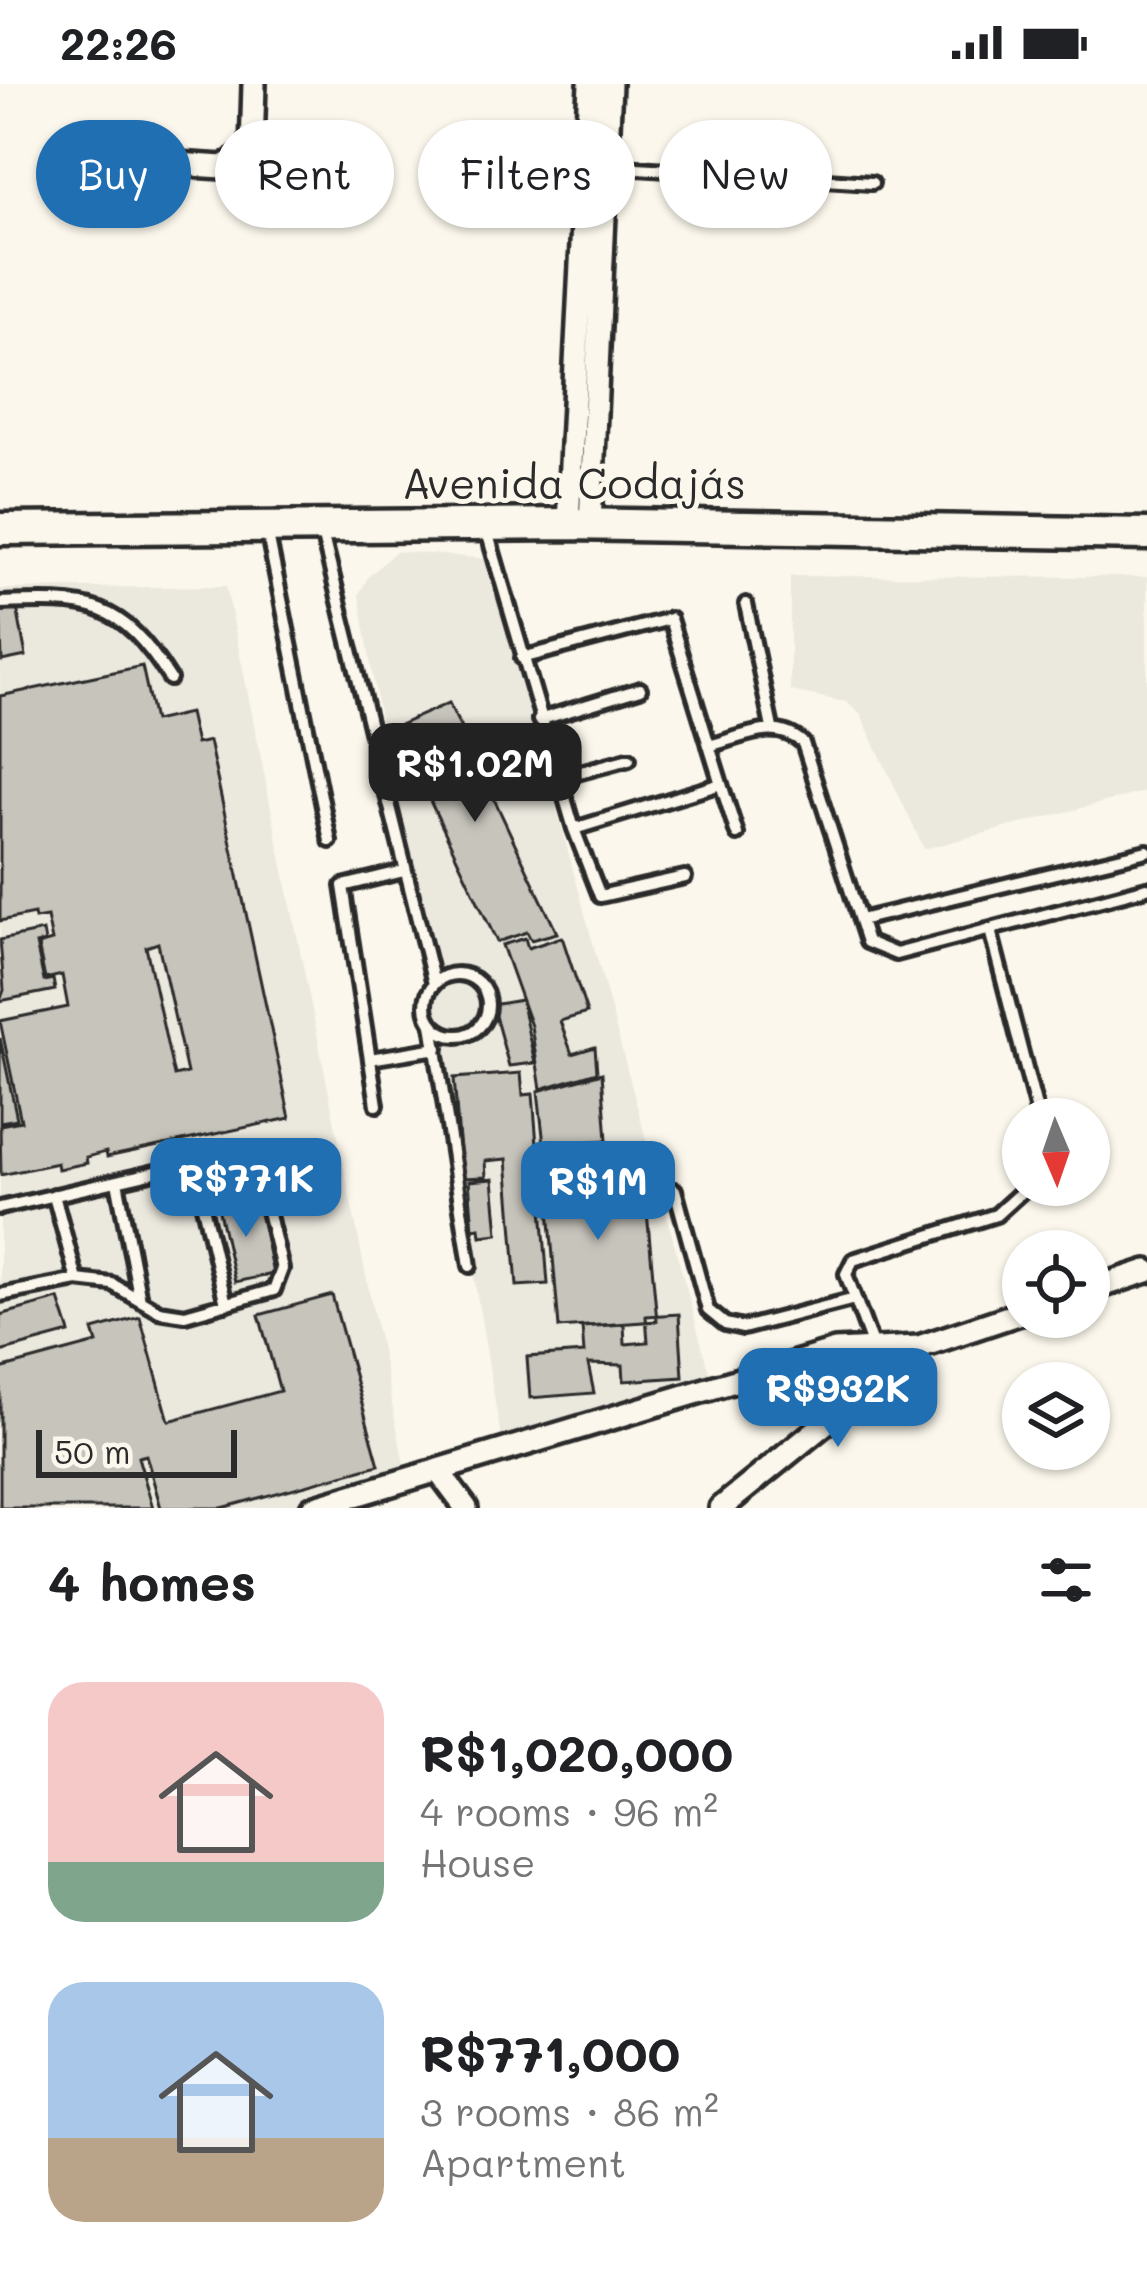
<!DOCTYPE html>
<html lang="en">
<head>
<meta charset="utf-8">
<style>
	:root { --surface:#fff; --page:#f6f6f6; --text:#202124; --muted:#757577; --accent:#1f6fb2 }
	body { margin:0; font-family:Mali,sans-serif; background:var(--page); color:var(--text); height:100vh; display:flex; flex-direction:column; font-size:45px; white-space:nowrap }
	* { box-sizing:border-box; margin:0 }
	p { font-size:39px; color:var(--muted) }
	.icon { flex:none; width:66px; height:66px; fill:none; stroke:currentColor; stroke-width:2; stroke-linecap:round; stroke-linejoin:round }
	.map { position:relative; height:1424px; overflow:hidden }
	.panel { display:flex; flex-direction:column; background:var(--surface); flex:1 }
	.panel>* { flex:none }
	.top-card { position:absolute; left:36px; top:36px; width:1077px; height:108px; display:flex; gap:24px }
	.needle { width:78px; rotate:178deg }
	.fabs { position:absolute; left:1002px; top:1014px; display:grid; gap:24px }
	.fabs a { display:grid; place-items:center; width:108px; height:108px; border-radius:50%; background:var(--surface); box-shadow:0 3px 9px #0004; font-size:60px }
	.scale { position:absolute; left:36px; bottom:30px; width:201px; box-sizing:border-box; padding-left:12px; border:6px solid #2b2b2b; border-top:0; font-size:33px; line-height:42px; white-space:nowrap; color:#2b2b2b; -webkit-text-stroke:9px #fbf7ec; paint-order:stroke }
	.price { position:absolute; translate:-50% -102px; padding:0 27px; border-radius:24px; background:var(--accent); color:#fff; font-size:39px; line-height:78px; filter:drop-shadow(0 3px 6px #0008) }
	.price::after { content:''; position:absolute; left:50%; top:72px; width:36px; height:27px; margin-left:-18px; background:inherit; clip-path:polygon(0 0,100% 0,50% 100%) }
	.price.on { background:#222; color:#fff }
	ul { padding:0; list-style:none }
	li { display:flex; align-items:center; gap:36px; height:300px; padding:0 48px }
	li span { display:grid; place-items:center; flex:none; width:336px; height:240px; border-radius:36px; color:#555 }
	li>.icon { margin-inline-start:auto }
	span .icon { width:144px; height:144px; fill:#fffc; stroke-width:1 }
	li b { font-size:51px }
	h2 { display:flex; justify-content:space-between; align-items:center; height:144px; padding:0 48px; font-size:51px }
	.tag { padding:0 42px; border-radius:54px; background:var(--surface); box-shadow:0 3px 9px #0004; font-size:42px; line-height:108px }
	.tag.on { background:var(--accent); color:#fff }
	.status { display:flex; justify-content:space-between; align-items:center; height:84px; padding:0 60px; background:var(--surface); direction:ltr }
	.status svg { height:33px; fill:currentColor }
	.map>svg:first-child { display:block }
</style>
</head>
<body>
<div class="status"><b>22:26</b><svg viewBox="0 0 49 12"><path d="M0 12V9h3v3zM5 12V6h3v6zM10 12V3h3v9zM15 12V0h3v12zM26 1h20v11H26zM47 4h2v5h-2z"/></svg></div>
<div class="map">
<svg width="1147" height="1424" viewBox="0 0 1147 1424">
	<rect width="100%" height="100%" fill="#fbf7ec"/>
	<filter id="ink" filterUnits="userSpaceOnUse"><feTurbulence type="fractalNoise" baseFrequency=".00833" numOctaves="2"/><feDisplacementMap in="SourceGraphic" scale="24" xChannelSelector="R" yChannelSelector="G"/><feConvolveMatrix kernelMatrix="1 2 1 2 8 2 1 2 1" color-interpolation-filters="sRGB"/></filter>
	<g filter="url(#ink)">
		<!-- built -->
		<path fill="#ebe8de" d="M396 467 489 475 710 1292 501 1354 359 510 368 493Z
			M790 492 1147 493V707L924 765 861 631 846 618 790 607Z
			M226 502 407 1394 301 1424H0V505Z"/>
		<!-- building -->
		<path fill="#c7c4bc" stroke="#2b2b2b" stroke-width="3" fill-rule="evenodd" d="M15 513 26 572 2 577 0 516Z
			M142 582 154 637 189 629 196 660 209 657 290 1034 107 1073 106 1068 86 1073 87 1079 58 1085 57 1079 1 1091 0 1041 21 1037 0 937 68 923 62 891 45 895 38 861 52 857 47 833 35 835 34 830 0 837V612ZM158 859 187 989 174 992 146 863Z
			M449 619 557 849 531 856 527 848 497 858 395 643Z
			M43 847 45 858 36 860 44 897 53 895 55 906 0 917 4 906 0 856Z
			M562 853 587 929 560 937 572 970 595 963 597 988 541 1005 531 942 502 861 525 854 528 864Z
			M521 916 535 979 509 982 492 921Z
			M0 954 17 1035 0 1038Z
			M521 989 523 1011 533 1010 548 1200 517 1202 507 1075 485 1077 486 1093 462 1094 454 994Z
			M602 989 607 1056 544 1061 538 1007Z
			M603 1061 607 1108 645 1105 657 1237 559 1244 544 1066Z
			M493 1095 498 1150 481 1152 480 1144 473 1145 469 1097Z
			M257 1114 273 1190 235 1198 218 1123Z
			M332 1211 379 1381 222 1424H161L146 1371 138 1373 153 1424H0V1285L97 1259 93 1246 140 1233 169 1337 280 1307 259 1231Z
			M59 1215 70 1249 0 1268V1231Z
			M679 1230 683 1293 624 1297 623 1281 588 1280 594 1309 530 1314 527 1273 584 1269 582 1243 624 1240 625 1260 648 1258 646 1232Z"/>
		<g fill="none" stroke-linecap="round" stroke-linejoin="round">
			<!-- lane casing -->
			<g stroke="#2b2b2b" stroke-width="20">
				<path id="lane" d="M606 82 872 99
					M486 444 574 745 721 700 670 535 522 574
					M321 445 434 900
					M267 446 330 757
					M0 519C89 516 120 515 170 595
					M746 520 772 644
					M539 636 640 605
					M709 662C742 653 775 634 803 659L867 858 896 870 1147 804
					M558 694 629 675
					M721 700 737 750
					M574 745 600 812 685 793
					M860 836 1147 767
					M990 846 1039 1035
					M426 921a31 31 0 1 1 62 0a31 31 0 1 1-62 0Z
					M432 940 470 1182
					M370 975 437 964
					M377 1021 343 802 404 787
					M193 1080 226 1220
					M117 1097 140 1216
					M675 1106 708 1226 725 1240 743 1244 855 1215
					M54 1111 77 1196
					M0 1124 237 1069 257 1081 282 1185 274 1206 185 1231 159 1227 112 1200 77 1196 0 1211
					M873 1263 846 1190 853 1176 996 1131 1029 1101"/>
			</g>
			<!-- street casing -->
			<g stroke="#2b2b2b" stroke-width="30">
				<path id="street" d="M67 73 223 83 252 66 254 0
					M568 440 590 0
					M590 440 610 0
					M1089 1206 1147 1187
					M439 1388 466 1424
					M312 1424 835 1267 919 1263 1023 1228
					M721 1424 919 1263"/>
			</g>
			<!-- secondary casing -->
			<g stroke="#2b2b2b" stroke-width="39">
				<path id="secondary" d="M0 445 568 440 1147 450"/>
			</g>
			<!-- lane -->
			<use href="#lane" stroke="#fbf7ec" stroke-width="10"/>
			<!-- street -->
			<use href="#street" stroke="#fbf7ec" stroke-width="21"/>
			<!-- secondary -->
			<use href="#secondary" stroke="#fbf7ec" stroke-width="30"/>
		</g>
	</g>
	<g text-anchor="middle" stroke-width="10" stroke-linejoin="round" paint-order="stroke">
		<!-- street labels -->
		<g font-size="42" fill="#2b2b2b" stroke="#fbf7ec">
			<text x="574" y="415">Avenida Codajás</text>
		</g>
	</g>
</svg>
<div class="fabs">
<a><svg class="needle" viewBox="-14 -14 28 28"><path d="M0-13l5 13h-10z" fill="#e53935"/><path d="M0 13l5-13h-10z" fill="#757577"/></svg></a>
<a><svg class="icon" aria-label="locate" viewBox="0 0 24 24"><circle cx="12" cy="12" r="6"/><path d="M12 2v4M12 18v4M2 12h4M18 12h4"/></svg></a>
<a><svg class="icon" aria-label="layers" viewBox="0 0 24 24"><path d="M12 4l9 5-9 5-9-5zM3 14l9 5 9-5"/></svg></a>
</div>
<div class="scale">50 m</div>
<b class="price on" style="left:475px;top:741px">R$1.02M</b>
<b class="price" style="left:246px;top:1156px">R$771K</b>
<b class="price" style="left:598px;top:1159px">R$1M</b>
<b class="price" style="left:838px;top:1366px">R$932K</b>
<div class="top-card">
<a class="tag on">Buy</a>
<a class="tag">Rent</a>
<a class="tag">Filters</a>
<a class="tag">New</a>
</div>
</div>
<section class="panel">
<h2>4 homes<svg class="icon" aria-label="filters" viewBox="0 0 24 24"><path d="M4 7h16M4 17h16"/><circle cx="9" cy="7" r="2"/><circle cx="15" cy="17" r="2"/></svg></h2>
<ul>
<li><span style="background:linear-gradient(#f6c9c9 75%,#7fa58c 0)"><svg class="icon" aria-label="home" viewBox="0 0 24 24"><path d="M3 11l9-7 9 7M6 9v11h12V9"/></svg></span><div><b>R$1,020,000</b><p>4 rooms · 96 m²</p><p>House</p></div></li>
<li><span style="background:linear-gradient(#a9c7e8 65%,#b9a48a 0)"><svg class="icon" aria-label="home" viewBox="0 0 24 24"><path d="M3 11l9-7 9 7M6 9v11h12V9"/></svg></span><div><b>R$771,000</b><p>3 rooms · 86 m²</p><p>Apartment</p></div></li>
</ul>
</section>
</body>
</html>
